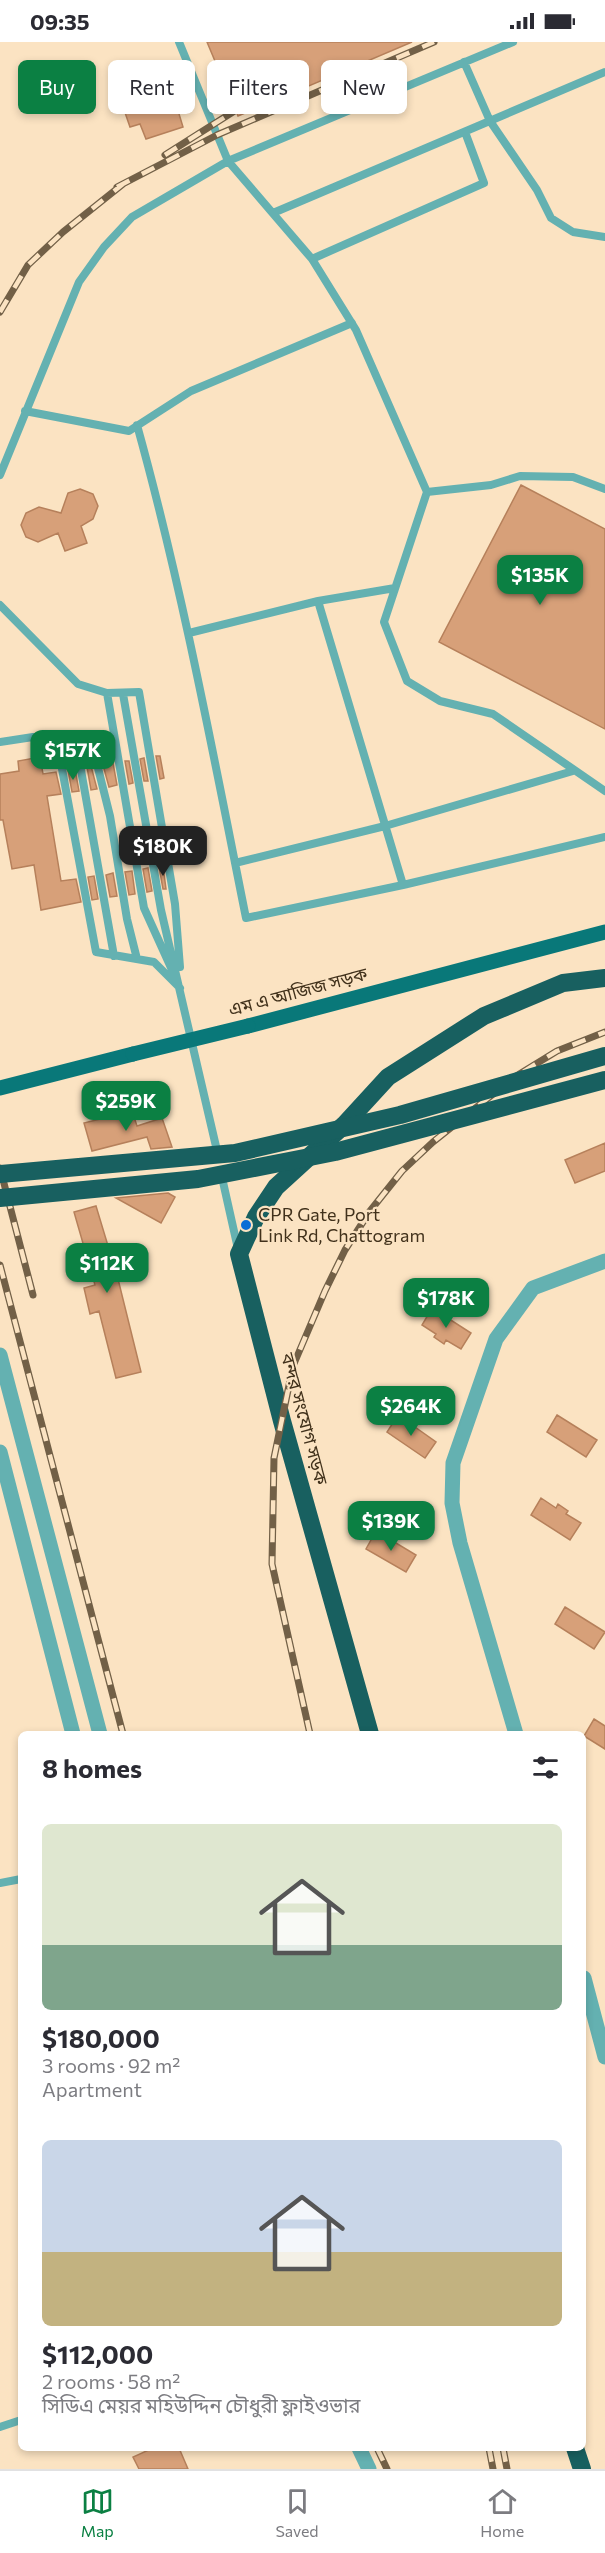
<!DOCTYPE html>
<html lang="en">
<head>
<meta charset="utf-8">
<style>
	:root { --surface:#fff; --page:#f7f7f7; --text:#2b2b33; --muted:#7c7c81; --line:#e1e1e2; --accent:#0b8043 }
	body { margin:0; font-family:Commissioner,"Noto Sans Bengali",sans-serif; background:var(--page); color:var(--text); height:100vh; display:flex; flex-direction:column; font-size:22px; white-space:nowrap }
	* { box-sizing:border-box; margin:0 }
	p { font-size:20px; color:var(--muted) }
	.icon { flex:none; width:33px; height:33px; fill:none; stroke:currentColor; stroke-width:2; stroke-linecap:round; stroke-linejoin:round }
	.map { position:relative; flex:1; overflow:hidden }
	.panel { position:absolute; left:18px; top:1689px; width:568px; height:720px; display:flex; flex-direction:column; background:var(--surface); border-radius:9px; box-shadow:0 3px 9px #0003 }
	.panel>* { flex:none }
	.guide { position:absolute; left:18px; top:18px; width:570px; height:54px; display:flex; gap:12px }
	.price { position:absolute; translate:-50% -51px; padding:0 14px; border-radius:12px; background:var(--accent); color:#fff; font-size:20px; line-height:39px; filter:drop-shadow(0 2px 3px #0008) }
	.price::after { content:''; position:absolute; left:50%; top:36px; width:18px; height:14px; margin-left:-9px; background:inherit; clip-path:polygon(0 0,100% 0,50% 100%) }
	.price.active { background:#222; color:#fff }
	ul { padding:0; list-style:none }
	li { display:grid; align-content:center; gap:12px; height:318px; padding:0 24px }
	li span { display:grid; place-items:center; height:186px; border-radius:9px; color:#555 }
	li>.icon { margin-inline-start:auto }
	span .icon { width:108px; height:108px; fill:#fffc; stroke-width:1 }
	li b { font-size:26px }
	h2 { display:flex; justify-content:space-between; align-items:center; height:72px; padding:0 24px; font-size:26px }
	.chip { padding:0 21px; border-radius:9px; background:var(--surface); box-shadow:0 3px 9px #0003; font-size:21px; line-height:54px }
	.chip.active { background:var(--accent); color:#fff }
	.status { display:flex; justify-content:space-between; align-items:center; height:42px; padding:0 30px; background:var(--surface); direction:ltr }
	.status svg { height:16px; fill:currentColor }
	.menu { display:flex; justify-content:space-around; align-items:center; height:84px; border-top:2px solid var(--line); background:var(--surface); font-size:16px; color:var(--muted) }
	.menu a { display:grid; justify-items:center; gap:3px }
	.menu .active { color:var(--accent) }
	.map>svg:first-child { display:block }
</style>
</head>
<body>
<div class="status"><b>09:35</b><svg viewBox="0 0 49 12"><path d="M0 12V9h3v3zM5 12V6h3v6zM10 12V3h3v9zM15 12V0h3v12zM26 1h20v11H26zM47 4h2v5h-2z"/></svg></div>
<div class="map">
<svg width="605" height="2427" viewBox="0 0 605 2427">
	<rect width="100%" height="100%" fill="#fbe3c2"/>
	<!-- building -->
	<path fill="#d7a079" stroke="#b6805b" stroke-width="1.5" d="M207 0H412L238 74Z
		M159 46 166 66 176 62 183 85 146 97 140 82 130 85 121 59Z
		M521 443 605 487V687L439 600Z
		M80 447 93 452 98 464 93 477 81 484 87 501 65 509 58 491 38 500 26 495 21 483 26 471 39 465 61 471 68 451Z
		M156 714H160L164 736 160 737Z
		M40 715 43 732 56 730 61 752 47 754 61 839 76 837 81 860 41 868 34 823 12 827 3 778H0V732L19 729 18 719Z
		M144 716 148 739H144L140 717Z
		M125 719H129L133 741 129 742Z
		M113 721 117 743 109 745 103 723Z
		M91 724 97 747 91 748 87 725Z
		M75 727 79 749 72 750 68 728Z
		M163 824 166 847H163L159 825Z
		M148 826 152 849 147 850 143 827Z
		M132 829 135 852 129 853 125 830Z
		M113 831 117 854 110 855 106 833Z
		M94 834 98 857 92 858 88 835Z
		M132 1069 137 1084 162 1076 172 1105 151 1107 147 1095 92 1109 84 1081Z
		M605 1101V1129L575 1141 565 1118Z
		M168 1151 175 1155 161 1181 116 1156Z
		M96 1164 118 1237 141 1330 116 1336 99 1269 90 1272 84 1246 95 1243 74 1170Z
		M432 1266 471 1291 461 1307 446 1298 444 1302 434 1295 436 1292 422 1283Z
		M398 1373 436 1400 425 1416 387 1390Z
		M557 1373 597 1398 586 1415 547 1390Z
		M541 1456 556 1466 558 1462 568 1469 566 1472 581 1481 570 1498 531 1473Z
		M376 1489 416 1513 406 1530 366 1507Z
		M565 1565 605 1590 594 1607 555 1582Z
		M594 1677 605 1684V1707L584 1694Z
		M153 2406H179L188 2427H139L133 2415Z"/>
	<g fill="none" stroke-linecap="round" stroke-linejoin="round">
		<!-- lane -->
		<path stroke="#64b1b1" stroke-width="8" d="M179 0 228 119 312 217 356 288 427 450 384 580 407 639 440 659 493 672 605 749
			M464 20 490 79 537 148 551 176 573 190 605 195
			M273 171 605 30
			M312 217 484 141 465 90
			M25 369 129 389 191 349 352 281
			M137 383C182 545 213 711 246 876L403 843 605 795
			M0 433 79 240 104 205 132 175 228 119 513 0
			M427 450 491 443 520 434 573 435 605 447
			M318 559 403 843
			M0 563 78 642 107 651 139 650 175 862 180 925
			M189 591 318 559 395 546
			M107 651 144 866 173 930
			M123 652 161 868 218 1113
			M0 700 33 695 57 700 91 698 110 774 127 877 137 917
			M57 700 96 910 154 920 180 946
			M76 700 114 914
			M235 821 385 784 573 729
			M221 1131 238 1207
			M0 1841 21 1837
			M0 2385 21 2378"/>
		<!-- street -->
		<path stroke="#64b1b1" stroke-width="15" d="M0 1313 100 1692
			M0 1410 73 1692
			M516 1692 460 1501 452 1461 453 1421 496 1297 533 1246 605 1219
			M584 1936 605 2015
			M359 2406 369 2427"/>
		<!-- primary -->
		<path stroke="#097879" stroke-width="15" d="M248 984 605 890
			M0 1046 133 1012"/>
		<!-- highway -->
		<path stroke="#186060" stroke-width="18" d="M370 1692 282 1379 239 1212 256 1175 276 1145 344 1083 388 1035 484 974 563 941 605 936
			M575 2406 582 2427"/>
		<!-- rail casing -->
		<g stroke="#726047" stroke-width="7">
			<path id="rail" d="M165 113 236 68
				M117 145 217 93 434 0
				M0 270 28 223 63 190 123 142
				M0 1126 33 1253
				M0 1223 123 1692
				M310 1692 272 1522 274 1416 293 1324 325 1249 345 1208 370 1169 402 1129 433 1100 513 1036 557 1009 605 990
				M377 2406 387 2427
				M489 2406 493 2427
				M503 2406 507 2427"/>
		</g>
		<!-- rail -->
		<use href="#rail" stroke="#fbe3c2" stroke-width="4.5" stroke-dasharray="14" stroke-linecap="butt"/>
		<!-- primary-bridge -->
		<path stroke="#097879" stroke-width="15" d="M133 1012 248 984"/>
		<!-- highway-bridge -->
		<path stroke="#186060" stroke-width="18" d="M0 1132 235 1111 400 1073 605 1014
			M0 1156 198 1137 335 1110 605 1038"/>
	</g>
	<!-- markers -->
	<circle fill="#0b6ed6" stroke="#fbe3c2" stroke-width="2" cx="246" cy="1183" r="6"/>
	<g text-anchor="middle" stroke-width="4.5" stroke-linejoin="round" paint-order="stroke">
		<!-- street labels -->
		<g font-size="18" fill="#41311b" stroke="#fbe3c2">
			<text transform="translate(298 950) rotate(-15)" y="6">এম এ আজিজ সড়ক</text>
			<text transform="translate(304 1377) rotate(75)" y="6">বন্দর সংযোগ সড়ক</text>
		</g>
		<!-- poi labels -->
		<g font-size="18" fill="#41311b" stroke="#fbe3c2" text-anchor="start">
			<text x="258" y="1179">CPR Gate, Port<tspan x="258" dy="21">Link Rd, Chattogram</tspan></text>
		</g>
	</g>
</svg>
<b class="price" style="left:540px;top:564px">$135K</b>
<b class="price" style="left:73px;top:739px">$157K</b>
<b class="price active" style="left:163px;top:835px">$180K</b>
<b class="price" style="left:126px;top:1090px">$259K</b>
<b class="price" style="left:107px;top:1252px">$112K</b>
<b class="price" style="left:446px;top:1287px">$178K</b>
<b class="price" style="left:411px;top:1395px">$264K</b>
<b class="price" style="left:391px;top:1510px">$139K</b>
<div class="guide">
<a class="chip active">Buy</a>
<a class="chip">Rent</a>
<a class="chip">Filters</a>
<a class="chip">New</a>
</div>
<section class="panel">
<h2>8 homes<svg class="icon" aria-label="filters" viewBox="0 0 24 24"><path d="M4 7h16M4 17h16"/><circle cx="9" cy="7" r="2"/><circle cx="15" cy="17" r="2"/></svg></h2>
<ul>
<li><span style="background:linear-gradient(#dfe7d0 65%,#7fa58c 0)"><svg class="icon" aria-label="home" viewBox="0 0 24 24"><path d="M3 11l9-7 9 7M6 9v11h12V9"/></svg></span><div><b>$180,000</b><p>3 rooms · 92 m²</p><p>Apartment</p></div></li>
<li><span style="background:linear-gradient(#c9d6e8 60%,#c2b280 0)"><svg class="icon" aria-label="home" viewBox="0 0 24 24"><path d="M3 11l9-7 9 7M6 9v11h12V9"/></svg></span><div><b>$112,000</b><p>2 rooms · 58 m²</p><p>সিডিএ মেয়র মহিউদ্দিন চৌধুরী ফ্লাইওভার</p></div></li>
</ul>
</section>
</div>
<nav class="menu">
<a class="active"><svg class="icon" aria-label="map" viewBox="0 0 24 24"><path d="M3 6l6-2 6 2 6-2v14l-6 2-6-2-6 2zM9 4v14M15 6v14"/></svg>Map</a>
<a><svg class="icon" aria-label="saved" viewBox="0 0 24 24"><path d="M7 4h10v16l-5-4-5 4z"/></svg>Saved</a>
<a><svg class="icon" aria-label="home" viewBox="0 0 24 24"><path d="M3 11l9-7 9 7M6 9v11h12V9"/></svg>Home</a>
</nav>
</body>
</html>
